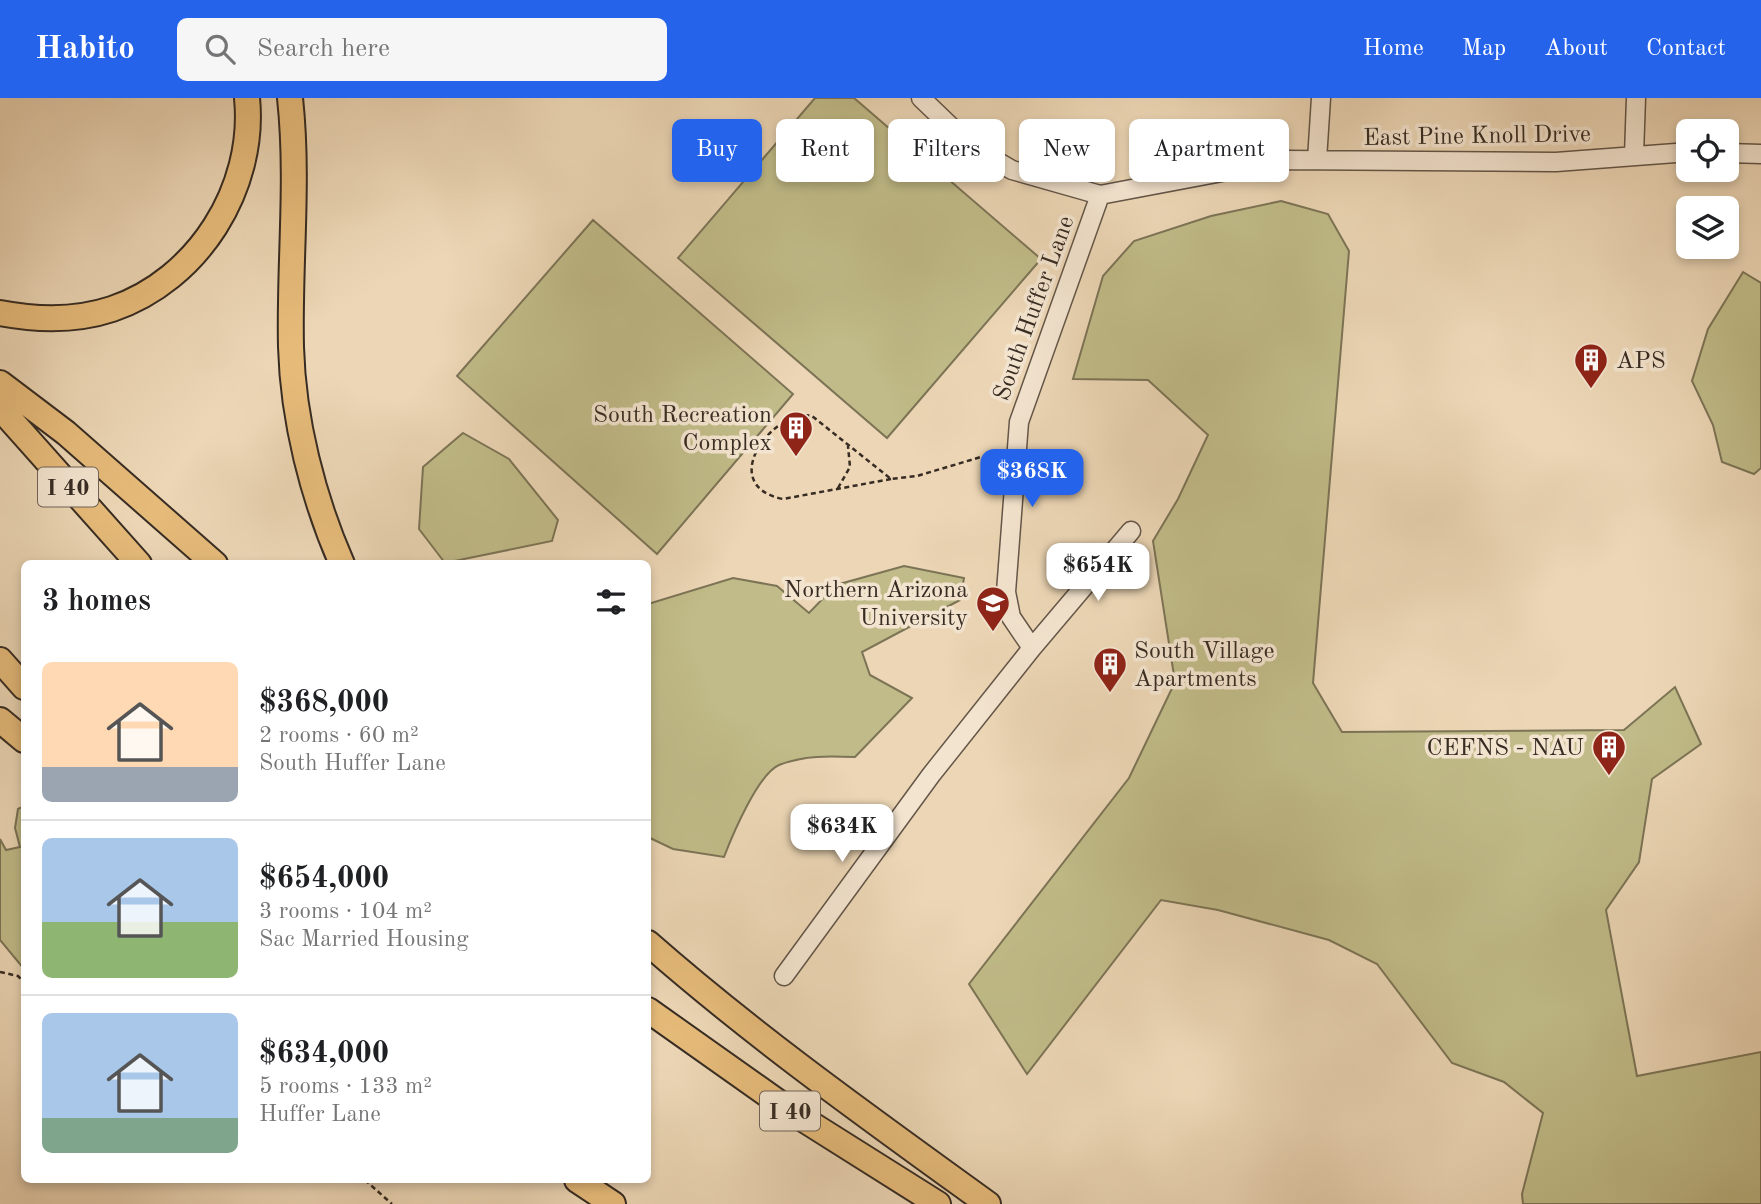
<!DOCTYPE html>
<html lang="en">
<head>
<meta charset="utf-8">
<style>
	:root { --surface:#fff; --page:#f6f6f6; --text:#202124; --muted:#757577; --line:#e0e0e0; --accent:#2563eb }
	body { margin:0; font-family:"Old Standard TT",serif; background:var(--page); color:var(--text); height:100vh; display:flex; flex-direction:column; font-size:26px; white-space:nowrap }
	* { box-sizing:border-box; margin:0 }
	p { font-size:23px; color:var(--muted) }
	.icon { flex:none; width:38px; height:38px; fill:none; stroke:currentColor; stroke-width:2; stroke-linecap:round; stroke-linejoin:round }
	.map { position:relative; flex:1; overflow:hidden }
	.details { position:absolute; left:21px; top:462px; width:630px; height:623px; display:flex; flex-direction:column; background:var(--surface); border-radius:10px; box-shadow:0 4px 10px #0003 }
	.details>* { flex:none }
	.guide { position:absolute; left:672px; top:21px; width:665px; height:63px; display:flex; gap:14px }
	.buttons { position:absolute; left:1676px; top:21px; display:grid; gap:14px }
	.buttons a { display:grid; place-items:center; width:63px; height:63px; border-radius:10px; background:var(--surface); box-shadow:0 4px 10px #0003; font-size:35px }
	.price { position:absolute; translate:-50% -60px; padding:0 16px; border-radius:14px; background:#fff; color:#222; font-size:23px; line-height:46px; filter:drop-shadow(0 2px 4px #0008) }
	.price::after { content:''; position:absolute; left:50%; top:42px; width:21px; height:16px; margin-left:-10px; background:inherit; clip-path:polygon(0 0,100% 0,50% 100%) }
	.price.selected { background:var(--accent); color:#fff }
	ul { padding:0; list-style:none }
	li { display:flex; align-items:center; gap:21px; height:175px; padding:0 21px }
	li+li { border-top:2px solid var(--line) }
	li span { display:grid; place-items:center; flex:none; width:196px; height:140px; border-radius:10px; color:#555 }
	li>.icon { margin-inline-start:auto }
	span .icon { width:84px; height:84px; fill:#fffc; stroke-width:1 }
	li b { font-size:30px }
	h2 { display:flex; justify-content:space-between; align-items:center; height:84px; padding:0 21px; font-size:30px }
	.chip { padding:0 24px; border-radius:10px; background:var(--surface); box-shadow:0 4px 10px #0003; font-size:24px; line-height:63px }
	.chip.selected { background:var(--accent); color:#fff }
	header { display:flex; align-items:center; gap:42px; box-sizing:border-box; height:98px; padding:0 35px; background:var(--accent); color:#fff }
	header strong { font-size:33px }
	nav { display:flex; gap:38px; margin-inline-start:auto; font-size:24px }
	.search { width:490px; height:63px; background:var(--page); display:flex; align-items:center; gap:18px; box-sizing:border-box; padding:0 24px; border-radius:10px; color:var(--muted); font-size:26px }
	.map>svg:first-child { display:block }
</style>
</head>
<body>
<header>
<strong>Habito</strong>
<div class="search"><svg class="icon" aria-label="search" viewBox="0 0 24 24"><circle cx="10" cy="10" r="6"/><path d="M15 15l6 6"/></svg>Search here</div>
<nav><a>Home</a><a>Map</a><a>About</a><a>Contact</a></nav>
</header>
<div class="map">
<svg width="1761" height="1106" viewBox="0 0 1761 1106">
	<rect width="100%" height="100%" fill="#ecd6b5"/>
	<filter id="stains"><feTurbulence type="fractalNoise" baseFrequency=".00286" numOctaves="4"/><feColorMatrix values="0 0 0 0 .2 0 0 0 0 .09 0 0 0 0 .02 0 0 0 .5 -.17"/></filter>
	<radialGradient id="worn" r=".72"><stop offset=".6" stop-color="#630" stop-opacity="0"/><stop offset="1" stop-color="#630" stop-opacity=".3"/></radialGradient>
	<!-- green -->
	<path fill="#c0bb88" stroke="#7c7456" stroke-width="2" d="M815 0H854L1041 161 887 340 678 160Z
		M1281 103 1328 116 1349 153 1313 585 1342 634 1624 632 1675 589 1701 646 1652 681 1639 764 1606 812 1637 978 1761 954V1106H1523L1522 1096 1543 1015 1504 984 1452 965 1377 866 1329 842 1218 812 1161 802 1027 976 969 886 1129 680 1175 584 1153 443 1178 401 1208 337 1148 282 1073 281 1103 178 1134 143 1211 118Z
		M593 122 793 296 657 456 457 278Z
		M1743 174 1761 185V370L1754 376 1722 364 1713 327 1692 283 1708 231Z
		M463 335 509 361 558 422 552 443 445 465 419 431 423 369Z
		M904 468 964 480 960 502 862 554 870 577 912 600 855 659C829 658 804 657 779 667 758 676 732 738 724 759L673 751 648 739V506L733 480 777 488 809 515 836 487Z
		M24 708V871L0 842V741L6 752 20 749 15 730 18 711Z"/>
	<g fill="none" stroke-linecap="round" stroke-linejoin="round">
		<!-- minor casing -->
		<g stroke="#645648" stroke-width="21">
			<path id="minor" d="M921 0 971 48 1012 72 1100 97 1285 62 1556 64 1689 54
				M1727 55 1761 56
				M1634 57 1636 0
				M1317 62 1321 0
				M1032 550 1131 433
				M784 878 931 677 1032 550 1011 519 1006 494 1019 324 1100 97"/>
		</g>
		<!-- highway casing -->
		<g stroke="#372c23" stroke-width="28">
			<path id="highway" d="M290 0C299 83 289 166 291 249 293 322 313 400 342 466
				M0 215C37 222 76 223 112 211 198 182 256 90 247 0
				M0 285 66 335 215 466
				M0 310 139 466
				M0 562 24 589
				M0 622 24 642
				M648 845C755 939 872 1022 988 1106
				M648 912 792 1014 938 1106
				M577 1082 613 1106"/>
		</g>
		<!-- path -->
		<path stroke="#372c23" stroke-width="2.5" stroke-dasharray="5 3.5" stroke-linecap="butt" d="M891 381 783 401C714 387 775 309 812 318L891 381 917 378 1001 353
			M838 390 850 369 848 348
			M0 874 18 878 24 884
			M365 1082 392 1106"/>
		<!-- minor -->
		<use href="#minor" stroke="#f3e4cf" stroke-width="18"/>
		<!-- highway -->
		<use href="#highway" stroke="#e6bb7a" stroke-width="24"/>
	</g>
	<!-- icons -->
	<defs>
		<g id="building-pin" transform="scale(1.75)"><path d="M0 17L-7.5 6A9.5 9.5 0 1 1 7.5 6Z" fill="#8f2418" stroke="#f3e4cf"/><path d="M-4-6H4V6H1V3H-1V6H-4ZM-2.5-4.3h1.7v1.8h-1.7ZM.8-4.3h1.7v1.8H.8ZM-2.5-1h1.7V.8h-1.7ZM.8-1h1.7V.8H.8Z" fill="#fff"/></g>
		<g id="university-pin" transform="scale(1.75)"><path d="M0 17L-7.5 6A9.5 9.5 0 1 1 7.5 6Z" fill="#8f2418" stroke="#f3e4cf"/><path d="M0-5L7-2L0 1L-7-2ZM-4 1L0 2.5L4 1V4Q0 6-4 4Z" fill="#fff"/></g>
	</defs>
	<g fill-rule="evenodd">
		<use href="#building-pin" x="1591" y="262"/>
		<use href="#building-pin" x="796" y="330"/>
		<use href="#university-pin" x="993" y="505"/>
		<use href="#building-pin" x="1110" y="566"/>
		<use href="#building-pin" x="1609" y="649"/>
	</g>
	<g text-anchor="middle" stroke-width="7" stroke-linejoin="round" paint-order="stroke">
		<!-- shield labels -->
		<g fill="#f3e4cf" stroke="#6f6357" stroke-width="2">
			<rect x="38" y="369.5" width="60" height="39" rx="5"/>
			<rect x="760" y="993.5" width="60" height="39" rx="5"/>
		</g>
		<g font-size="23" font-weight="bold" fill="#372c23">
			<text x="68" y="397">I 40</text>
			<text x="790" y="1021">I 40</text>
		</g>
		<!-- street labels -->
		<g font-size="24" fill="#372c23" stroke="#f3e4cf">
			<text transform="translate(1477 37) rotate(-1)" y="8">East Pine Knoll Drive</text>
			<text transform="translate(1033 210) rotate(-70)" y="8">South Huffer Lane</text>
		</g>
		<!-- poi labels -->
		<g font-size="24" fill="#372c23" stroke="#f3e4cf" text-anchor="end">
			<text x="1616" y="270" text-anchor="start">APS</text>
			<text x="772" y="324">South Recreation<tspan x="772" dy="28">Complex</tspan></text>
			<text x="968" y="499">Northern Arizona<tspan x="968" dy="28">University</tspan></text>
			<text x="1134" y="560" text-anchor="start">South Village<tspan x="1134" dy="28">Apartments</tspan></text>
			<text x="1584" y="657">CEFNS - NAU</text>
		</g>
	</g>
	<rect width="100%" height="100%" filter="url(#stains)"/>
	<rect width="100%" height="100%" fill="url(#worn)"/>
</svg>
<div class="buttons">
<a><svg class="icon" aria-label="locate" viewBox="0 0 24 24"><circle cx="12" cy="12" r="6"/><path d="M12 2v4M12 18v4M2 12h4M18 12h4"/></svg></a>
<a><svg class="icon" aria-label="layers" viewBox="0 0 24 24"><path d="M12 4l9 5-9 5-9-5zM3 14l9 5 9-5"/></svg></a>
</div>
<b class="price selected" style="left:1032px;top:411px">$368K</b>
<b class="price" style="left:1098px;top:505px">$654K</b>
<b class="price" style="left:842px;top:766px">$634K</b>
<div class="guide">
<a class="chip selected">Buy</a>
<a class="chip">Rent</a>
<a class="chip">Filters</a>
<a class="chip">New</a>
<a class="chip">Apartment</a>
</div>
<section class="details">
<h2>3 homes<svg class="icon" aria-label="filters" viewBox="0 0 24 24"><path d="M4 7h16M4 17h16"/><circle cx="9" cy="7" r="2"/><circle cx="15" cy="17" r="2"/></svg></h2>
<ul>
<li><span style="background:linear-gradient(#ffd9b3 75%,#9aa5b1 0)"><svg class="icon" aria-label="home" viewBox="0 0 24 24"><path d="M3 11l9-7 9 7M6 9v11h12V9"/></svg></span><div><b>$368,000</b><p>2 rooms · 60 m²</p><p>South Huffer Lane</p></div></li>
<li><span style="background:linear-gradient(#a9c7e8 60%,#8fb573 0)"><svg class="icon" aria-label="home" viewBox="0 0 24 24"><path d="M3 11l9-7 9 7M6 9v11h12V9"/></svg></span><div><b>$654,000</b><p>3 rooms · 104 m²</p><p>Sac Married Housing</p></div></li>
<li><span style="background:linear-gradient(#a9c7e8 75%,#7fa58c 0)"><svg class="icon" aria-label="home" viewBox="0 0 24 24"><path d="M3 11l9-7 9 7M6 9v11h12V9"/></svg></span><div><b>$634,000</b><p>5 rooms · 133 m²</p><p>Huffer Lane</p></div></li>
</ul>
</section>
</div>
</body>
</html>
